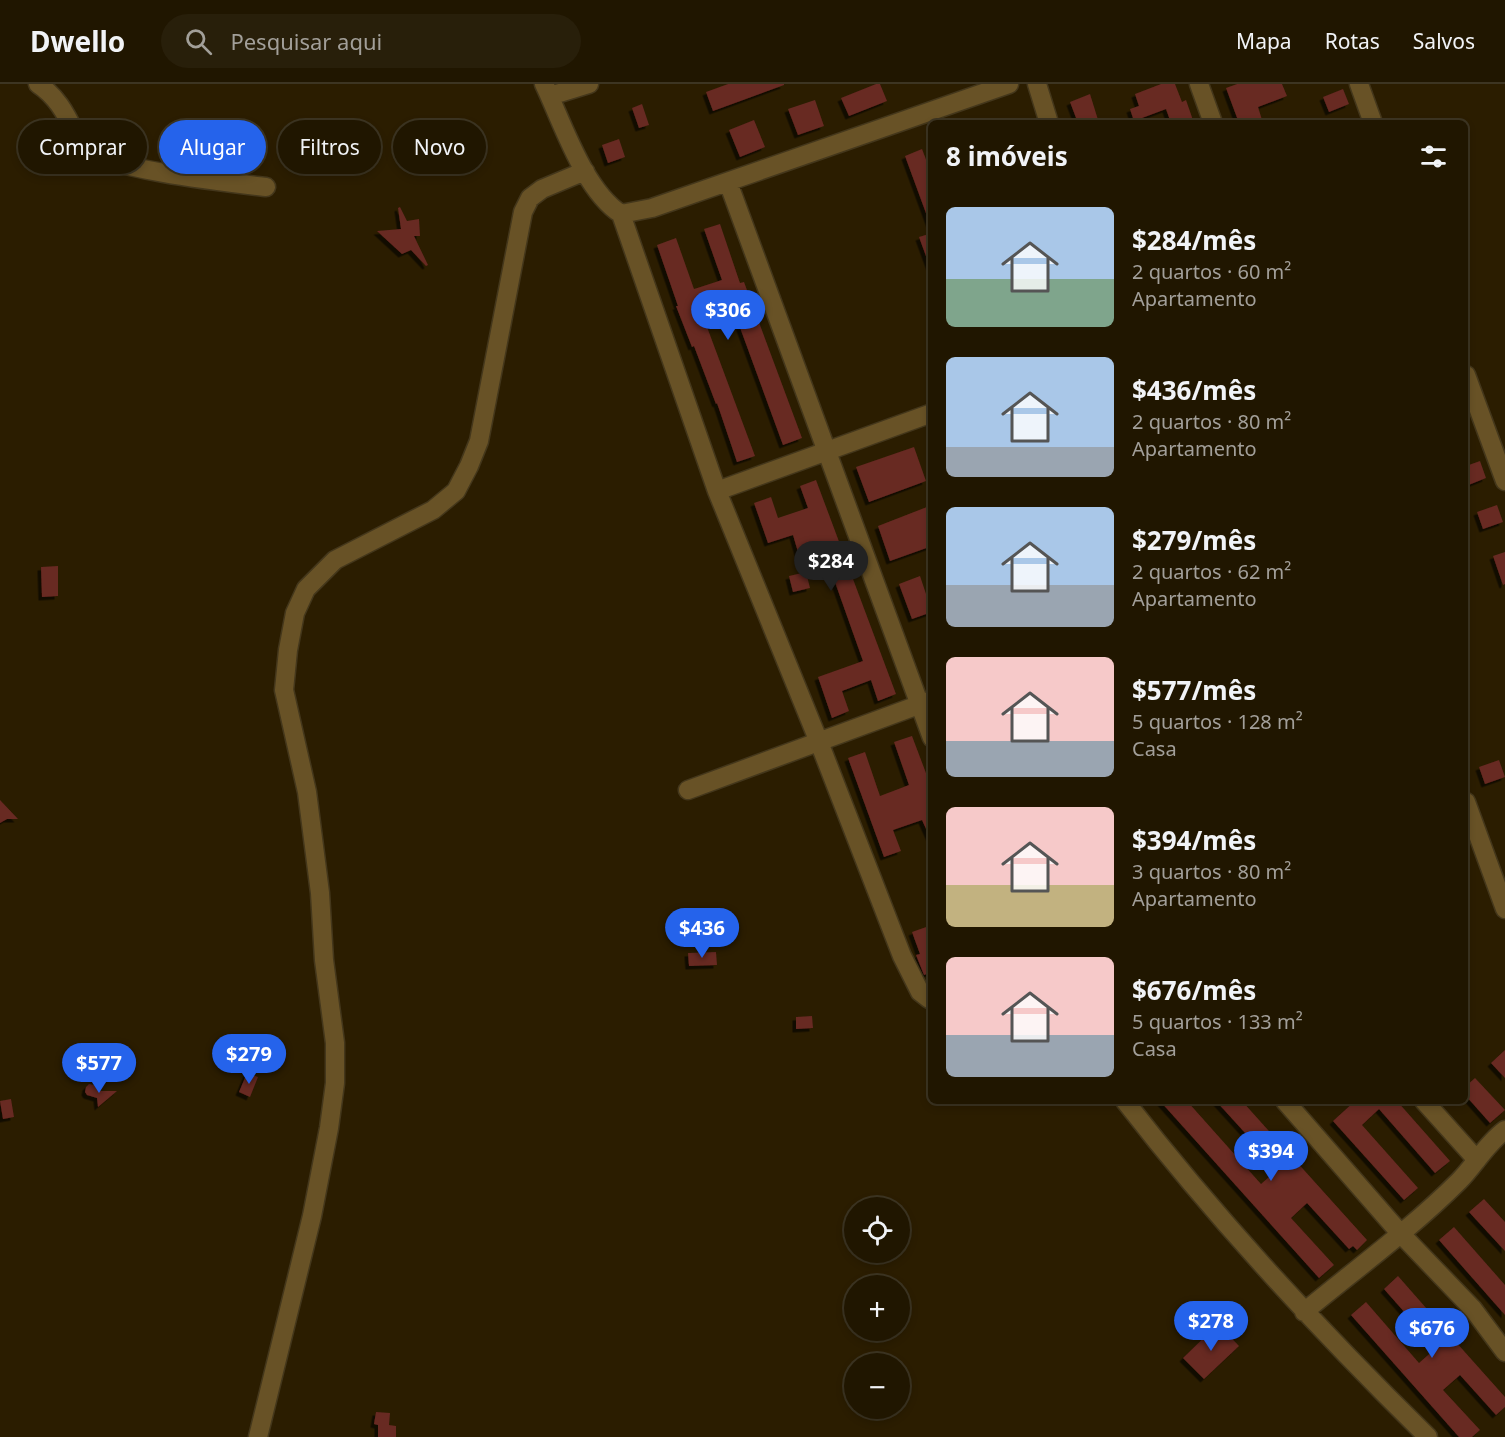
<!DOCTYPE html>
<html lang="pt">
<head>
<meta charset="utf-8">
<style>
	:root { --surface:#201600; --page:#281f0a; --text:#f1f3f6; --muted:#a29f99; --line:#3d3522; --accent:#2563eb }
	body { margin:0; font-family:"Noto Sans",sans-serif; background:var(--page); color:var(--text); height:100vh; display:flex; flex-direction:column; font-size:22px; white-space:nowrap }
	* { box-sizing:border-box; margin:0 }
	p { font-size:20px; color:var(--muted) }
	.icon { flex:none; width:33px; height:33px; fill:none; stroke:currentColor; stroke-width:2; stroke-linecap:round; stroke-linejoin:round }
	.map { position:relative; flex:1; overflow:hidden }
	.sheet { position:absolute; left:928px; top:36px; width:540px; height:984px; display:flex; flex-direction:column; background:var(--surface); border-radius:9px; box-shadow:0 3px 9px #0003,0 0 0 2px var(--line) }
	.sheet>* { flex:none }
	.guide { position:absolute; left:18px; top:36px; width:570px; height:54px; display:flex; gap:12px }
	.buttons { position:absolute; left:844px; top:1113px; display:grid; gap:12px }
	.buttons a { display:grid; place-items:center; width:66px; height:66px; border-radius:50%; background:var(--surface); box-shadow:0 3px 9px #0003,0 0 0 2px var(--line); font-size:30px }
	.price { position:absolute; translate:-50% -51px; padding:0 14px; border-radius:21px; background:var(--accent); color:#fff; font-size:20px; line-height:39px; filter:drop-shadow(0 2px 3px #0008) }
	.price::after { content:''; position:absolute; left:50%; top:36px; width:18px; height:14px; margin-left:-9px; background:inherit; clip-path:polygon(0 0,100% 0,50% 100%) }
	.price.active { background:#222; color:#fff }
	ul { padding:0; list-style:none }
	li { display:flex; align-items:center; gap:18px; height:150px; padding:0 18px }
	li span { display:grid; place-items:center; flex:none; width:168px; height:120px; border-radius:9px; color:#555 }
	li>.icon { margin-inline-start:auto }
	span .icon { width:72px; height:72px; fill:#fffc; stroke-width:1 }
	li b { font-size:26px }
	h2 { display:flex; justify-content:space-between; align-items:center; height:72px; padding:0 18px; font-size:26px }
	.tag { padding:0 21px; border-radius:27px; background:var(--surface); box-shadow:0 3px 9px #0003,0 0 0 2px var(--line); font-size:21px; line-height:54px }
	.tag.active { background:var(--accent); color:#fff }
	header { display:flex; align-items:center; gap:36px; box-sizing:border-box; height:84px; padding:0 30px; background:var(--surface); border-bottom:2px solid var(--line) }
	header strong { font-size:28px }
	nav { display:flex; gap:33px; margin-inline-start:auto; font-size:21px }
	.search { width:420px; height:54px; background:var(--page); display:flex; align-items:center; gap:15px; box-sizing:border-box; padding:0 21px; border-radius:33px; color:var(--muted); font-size:22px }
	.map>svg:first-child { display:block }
</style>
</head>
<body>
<header>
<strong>Dwello</strong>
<div class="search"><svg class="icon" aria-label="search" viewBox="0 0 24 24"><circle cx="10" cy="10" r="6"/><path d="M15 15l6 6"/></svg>Pesquisar aqui</div>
<nav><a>Mapa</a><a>Rotas</a><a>Salvos</a></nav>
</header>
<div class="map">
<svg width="1505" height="1353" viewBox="0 0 1505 1353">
	<defs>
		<filter id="shadow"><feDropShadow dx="-3.5" dy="3.5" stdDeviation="0" flood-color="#0009"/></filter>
	</defs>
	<rect width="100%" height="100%" fill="#2b1d00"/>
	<!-- building -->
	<path fill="#672923" filter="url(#shadow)" d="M728 0H784V1L713 27 706 8Z
		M876 0H880L887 17 849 32 841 14Z
		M1161 0H1175L1182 18 1186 16 1194 39H1171L1166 25 1134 37 1130 25 1139 22 1135 10Z
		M1237 0H1282L1287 12 1258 23 1263 39H1239L1226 4Z
		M1343 5 1349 20 1329 28 1323 13Z
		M1090 10 1099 39H1078L1070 18Z
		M815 16 824 42 798 51 788 25Z
		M642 20 649 41 639 44 632 24Z
		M754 36 765 63 740 73 729 46Z
		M619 55 625 73 608 79 602 61Z
		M922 65 932 91 930 140 905 72Z
		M400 123 407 137 419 135 420 152H414L428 181 426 182 411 166 402 170 377 147 401 145 398 124Z
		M720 140 740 199 744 198 802 354 783 361 727 208 697 216 755 372 737 378 717 319 716 320 694 262 692 263 676 222H678L657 161 676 154 694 205 722 196 704 145Z
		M932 149V182L930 183 919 153Z
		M914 363 926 397 869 418 856 383Z
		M1480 377 1486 394 1466 402V382Z
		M816 396 896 610 878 617 871 596 842 607 849 627 832 634 818 593 863 577 836 501 827 478 803 485 793 451 768 459 754 419 771 413 778 434 808 424 800 402Z
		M932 421V462L890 477 878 442Z
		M1497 421 1503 438 1483 445 1477 428Z
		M1505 468V500L1503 501 1493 472Z
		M58 482V512L42 513 41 483Z
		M806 488 810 504 793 508 789 492Z
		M920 492 932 528 912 535 899 500Z
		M912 652 932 705V758L922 736 893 746 901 767 884 773 848 674 865 668 880 712 909 701 894 658Z
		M1499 676 1505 693 1485 700 1479 683Z
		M0 716 18 735H7L0 739Z
		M929 842 932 850V888L924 891 916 871 920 870 912 848Z
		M716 868 717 881 689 882 688 869Z
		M812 932 813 944 796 945V933Z
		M1505 966V994L1491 979Z
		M247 989 258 993 250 1013 239 1008Z
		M1475 994 1505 1026 1490 1039 1466 1012V1002Z
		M89 1000 94 1001 98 1007H117L98 1023 97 1014 87 1011 85 1008 86 1003Z
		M11 1015 14 1033 3 1035 0 1017Z
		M1160 1017H1187L1261 1100 1278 1085 1216 1017H1242L1367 1156 1357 1166 1353 1162 1349 1165 1307 1119 1291 1134 1334 1181 1319 1194Z
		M1355 1017H1397L1450 1077 1435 1089 1379 1025 1362 1041 1418 1104 1404 1116 1333 1037Z
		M1484 1115 1505 1138V1167L1469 1128Z
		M1454 1143 1505 1201V1231L1439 1156Z
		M1398 1192 1434 1233 1443 1225 1456 1240 1447 1248 1505 1313V1323L1496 1331 1460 1291 1443 1306 1480 1346 1472 1353H1459L1351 1231 1366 1218 1419 1279 1436 1264 1384 1205Z
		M1218 1240 1239 1262 1204 1295 1183 1274Z
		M376 1328 390 1329 389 1341 396 1342V1353H378V1341L374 1340Z"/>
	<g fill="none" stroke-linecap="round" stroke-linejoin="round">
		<!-- minor casing -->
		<g stroke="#44371b" stroke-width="21">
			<path id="minor" d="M38 0C56 12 65 28 74 47 76 52 78 59 82 63 101 85 232 99 266 103
				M544 0C563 40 584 106 621 130L717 407 819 658 902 872 920 908 929 915H932
				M1037 0 1049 39
				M1199 0 1213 39
				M1359 0 1373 39
				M550 12 589 0
				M728 98 932 654
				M621 130 652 124 1009 0
				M1466 291 1505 397
				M717 407 932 329
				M688 706 932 616
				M1466 718 1505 825
				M1125 1017C1218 1137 1320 1247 1428 1353
				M1285 1017 1400 1149 1473 1225 1505 1268
				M1424 1017 1477 1076
				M1304 1228C1356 1185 1411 1145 1459 1097 1475 1081 1486 1060 1505 1046
				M258 1353 312 1132 329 1044 335 999V959L324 876 320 809 307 708 284 606 288 566 295 529 306 505 335 476 433 426 456 407 469 382 479 357 523 128 530 114 542 105 585 87"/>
		</g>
		<!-- minor -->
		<use href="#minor" stroke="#685226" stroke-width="18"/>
	</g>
</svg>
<div class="buttons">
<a><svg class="icon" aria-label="locate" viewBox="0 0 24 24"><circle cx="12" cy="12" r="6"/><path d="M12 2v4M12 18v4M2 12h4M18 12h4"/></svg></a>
<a>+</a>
<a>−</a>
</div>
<b class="price" style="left:728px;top:257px">$306</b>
<b class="price active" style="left:831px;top:508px">$284</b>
<b class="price" style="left:702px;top:875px">$436</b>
<b class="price" style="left:249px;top:1001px">$279</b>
<b class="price" style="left:99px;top:1010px">$577</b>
<b class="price" style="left:1271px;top:1098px">$394</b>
<b class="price" style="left:1211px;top:1268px">$278</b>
<b class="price" style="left:1432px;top:1275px">$676</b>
<div class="guide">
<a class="tag">Comprar</a>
<a class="tag active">Alugar</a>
<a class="tag">Filtros</a>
<a class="tag">Novo</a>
</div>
<section class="sheet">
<h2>8 imóveis<svg class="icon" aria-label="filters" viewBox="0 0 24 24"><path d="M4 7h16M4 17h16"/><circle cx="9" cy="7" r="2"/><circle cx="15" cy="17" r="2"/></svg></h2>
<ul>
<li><span style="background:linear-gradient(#a9c7e8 60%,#7fa58c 0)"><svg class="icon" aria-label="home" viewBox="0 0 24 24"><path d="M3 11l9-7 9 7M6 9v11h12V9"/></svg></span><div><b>$284/mês</b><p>2 quartos · 60 m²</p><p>Apartamento</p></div></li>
<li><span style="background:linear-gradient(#a9c7e8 75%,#9aa5b1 0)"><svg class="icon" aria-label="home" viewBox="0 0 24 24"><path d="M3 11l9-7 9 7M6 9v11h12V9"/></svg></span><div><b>$436/mês</b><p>2 quartos · 80 m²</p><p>Apartamento</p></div></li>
<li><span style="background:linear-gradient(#a9c7e8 65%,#9aa5b1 0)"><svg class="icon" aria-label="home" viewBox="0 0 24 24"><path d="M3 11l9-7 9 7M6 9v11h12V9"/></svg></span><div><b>$279/mês</b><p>2 quartos · 62 m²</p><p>Apartamento</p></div></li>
<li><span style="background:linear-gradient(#f6c9c9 70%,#9aa5b1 0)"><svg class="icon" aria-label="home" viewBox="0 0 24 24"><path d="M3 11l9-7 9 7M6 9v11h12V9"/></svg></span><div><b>$577/mês</b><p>5 quartos · 128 m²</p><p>Casa</p></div></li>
<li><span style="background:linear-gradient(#f6c9c9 65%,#c2b280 0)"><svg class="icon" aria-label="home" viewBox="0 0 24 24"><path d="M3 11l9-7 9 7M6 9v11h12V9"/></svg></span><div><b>$394/mês</b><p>3 quartos · 80 m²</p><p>Apartamento</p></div></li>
<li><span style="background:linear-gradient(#f6c9c9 65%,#9aa5b1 0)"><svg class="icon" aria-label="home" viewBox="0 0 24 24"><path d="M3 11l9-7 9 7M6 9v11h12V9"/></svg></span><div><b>$676/mês</b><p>5 quartos · 133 m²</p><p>Casa</p></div></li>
</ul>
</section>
</div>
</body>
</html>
